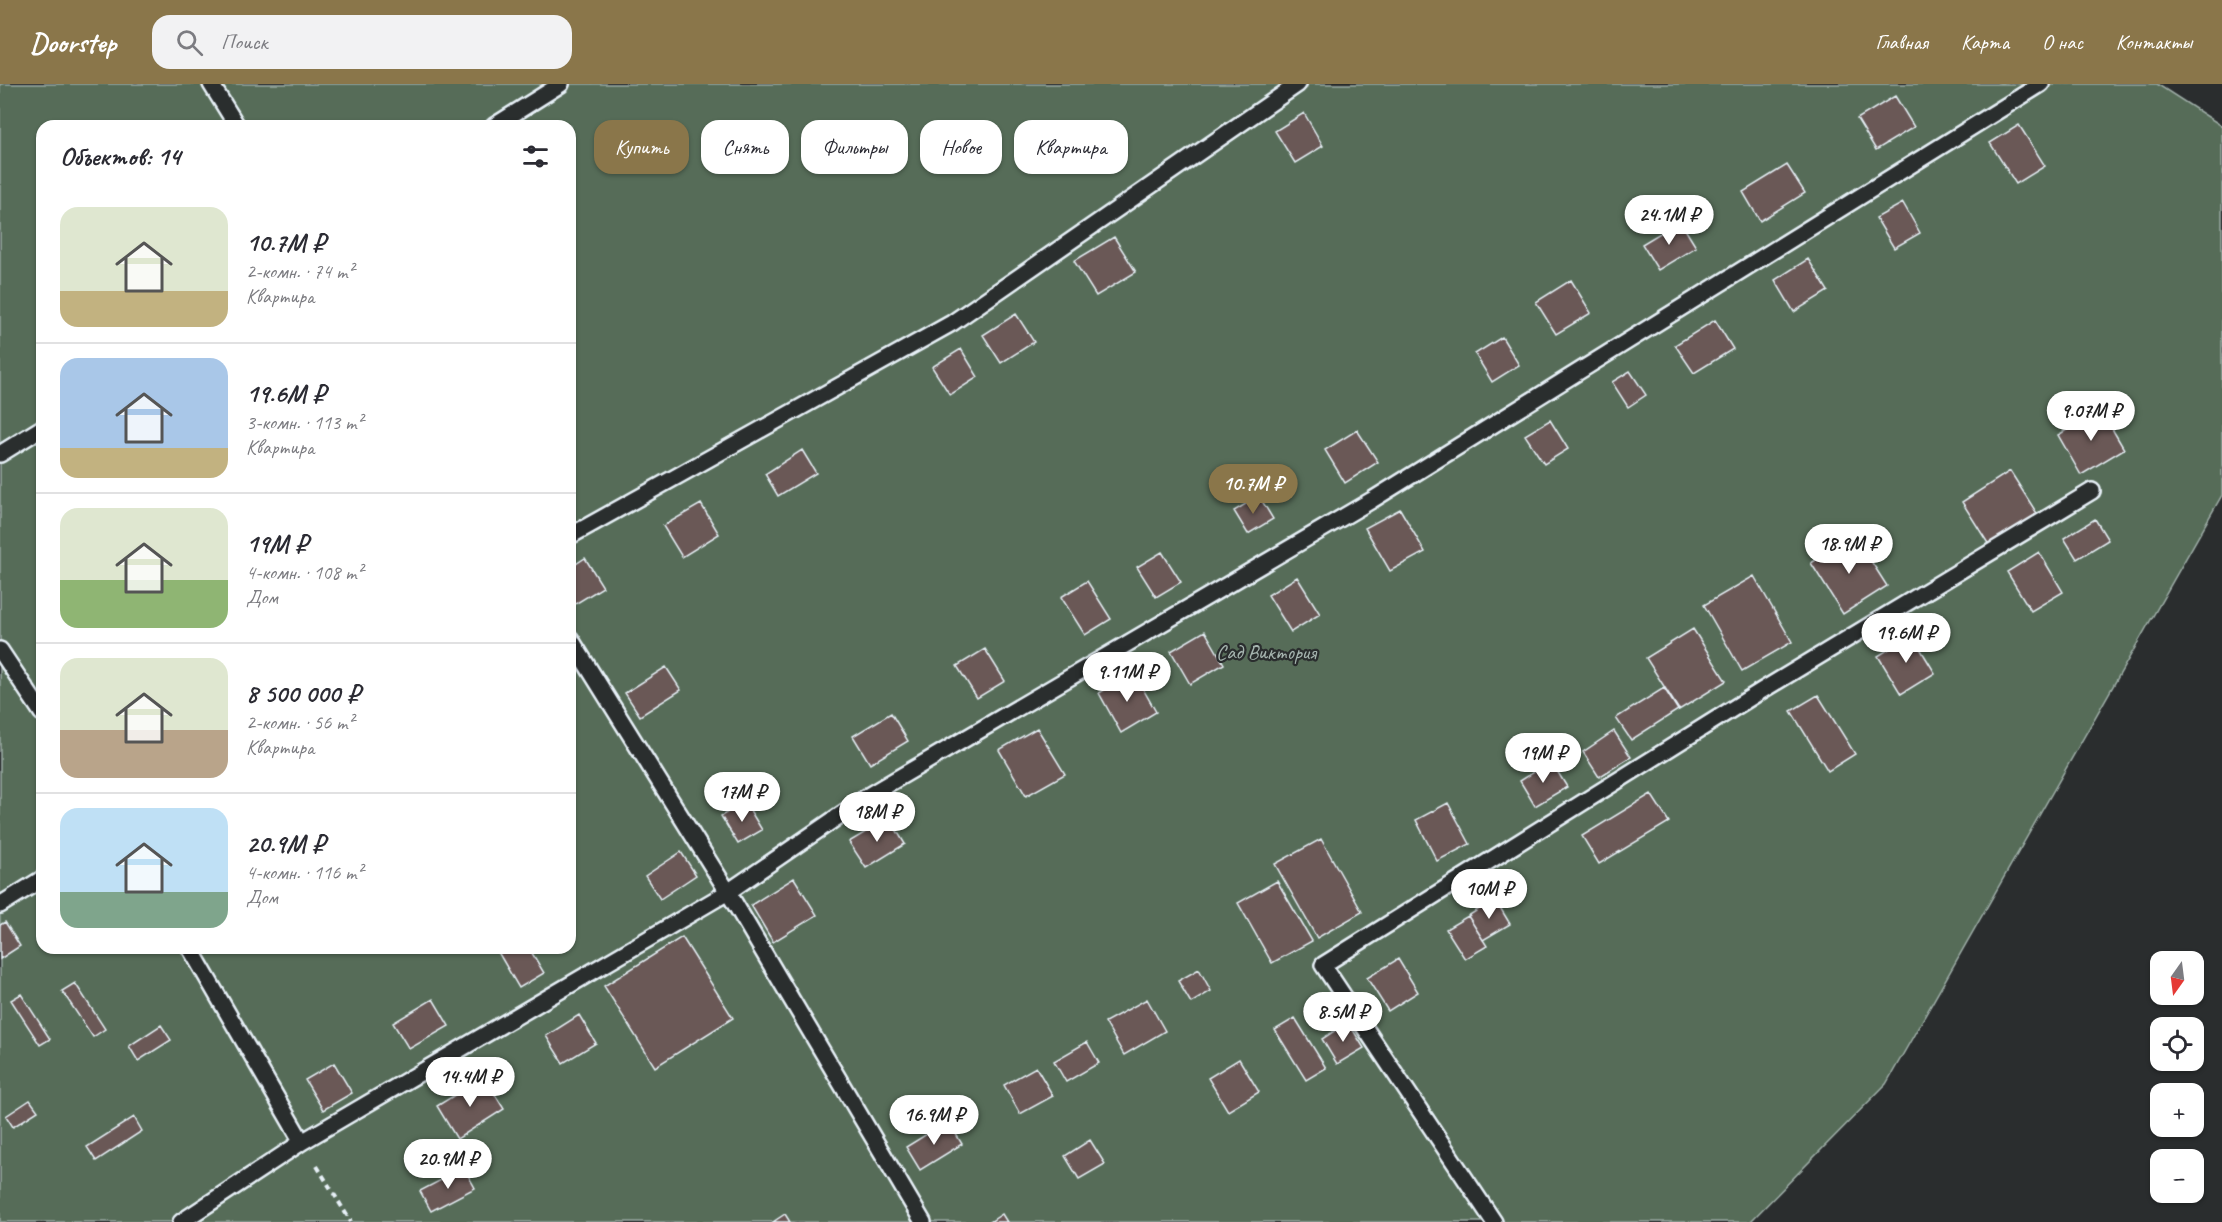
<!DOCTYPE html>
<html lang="ru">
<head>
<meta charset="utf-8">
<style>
	:root { --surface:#fff; --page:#f2f2f3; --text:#2b2b33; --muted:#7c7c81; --line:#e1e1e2; --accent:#8a764a }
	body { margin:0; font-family:Caveat,sans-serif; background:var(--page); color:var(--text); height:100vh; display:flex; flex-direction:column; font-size:22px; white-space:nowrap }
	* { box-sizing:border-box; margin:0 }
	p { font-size:20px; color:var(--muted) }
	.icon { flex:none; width:33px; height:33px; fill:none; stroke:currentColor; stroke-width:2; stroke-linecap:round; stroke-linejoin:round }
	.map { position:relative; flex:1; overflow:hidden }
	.details { position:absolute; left:36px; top:36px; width:540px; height:834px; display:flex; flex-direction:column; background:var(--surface); border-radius:18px; box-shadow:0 2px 4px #0004 }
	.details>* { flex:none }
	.guide { position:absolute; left:594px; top:36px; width:570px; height:54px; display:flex; gap:12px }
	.needle { width:39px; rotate:194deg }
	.fabs { position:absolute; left:2150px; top:867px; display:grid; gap:12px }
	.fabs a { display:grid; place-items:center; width:54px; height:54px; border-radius:12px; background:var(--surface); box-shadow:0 2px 4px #0004; font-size:30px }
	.price { position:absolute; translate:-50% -51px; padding:0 14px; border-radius:21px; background:#fff; color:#222; font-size:20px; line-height:39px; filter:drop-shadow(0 2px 3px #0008) }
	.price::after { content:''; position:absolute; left:50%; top:36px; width:18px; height:14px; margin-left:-9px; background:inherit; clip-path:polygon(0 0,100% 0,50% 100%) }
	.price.on { background:var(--accent); color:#fff }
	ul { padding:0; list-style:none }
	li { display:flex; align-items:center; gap:18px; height:150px; padding:0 24px }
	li+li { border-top:2px solid var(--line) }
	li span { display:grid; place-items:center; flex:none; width:168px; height:120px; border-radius:18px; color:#555 }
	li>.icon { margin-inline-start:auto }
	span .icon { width:72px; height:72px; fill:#fffc; stroke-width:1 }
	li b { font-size:26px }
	h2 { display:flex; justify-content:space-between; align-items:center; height:72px; padding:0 24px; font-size:26px }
	.pill { padding:0 21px; border-radius:18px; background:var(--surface); box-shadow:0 2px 4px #0004; font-size:21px; line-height:54px }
	.pill.on { background:var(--accent); color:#fff }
	header { display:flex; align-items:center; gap:36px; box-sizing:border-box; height:84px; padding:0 30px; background:var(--accent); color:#fff }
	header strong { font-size:28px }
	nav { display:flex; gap:33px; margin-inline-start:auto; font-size:21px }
	.search { width:420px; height:54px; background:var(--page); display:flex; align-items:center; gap:15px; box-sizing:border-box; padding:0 21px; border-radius:18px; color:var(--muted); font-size:22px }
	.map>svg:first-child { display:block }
</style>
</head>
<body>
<header>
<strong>Doorstep</strong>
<div class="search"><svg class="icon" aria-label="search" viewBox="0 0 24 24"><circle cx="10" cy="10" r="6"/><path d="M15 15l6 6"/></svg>Поиск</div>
<nav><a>Главная</a><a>Карта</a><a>О нас</a><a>Контакты</a></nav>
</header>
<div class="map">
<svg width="2222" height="1138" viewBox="0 0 2222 1138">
	<rect width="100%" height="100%" fill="#2a2d2e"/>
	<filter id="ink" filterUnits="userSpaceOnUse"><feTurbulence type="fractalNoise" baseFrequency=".0167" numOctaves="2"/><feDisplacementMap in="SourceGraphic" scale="12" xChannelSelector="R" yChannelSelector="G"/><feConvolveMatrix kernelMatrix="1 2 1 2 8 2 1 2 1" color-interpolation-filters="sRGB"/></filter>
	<g filter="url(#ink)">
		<!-- green -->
		<path fill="#566c58" stroke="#9faea8" stroke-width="1.5" fill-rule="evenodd" d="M0 0H2157L2222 42V411L1886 1000 1750 1138H0ZM42 42H570V864H42Z"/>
		<!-- building -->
		<path fill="#6a5856" stroke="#e8f1f8" stroke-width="1.5" d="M1895 12 1914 43 1876 66 1857 35Z
			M1304 29 1323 62 1295 79 1275 47Z
			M2019 41 2045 82 2016 100 1990 59Z
			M1787 81 1805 109 1760 137 1743 108Z
			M1903 119 1920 149 1894 164 1876 134Z
			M1680 137 1696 163 1658 186 1642 160Z
			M1114 153 1136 188 1096 212 1074 177Z
			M1808 175 1828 207 1794 228 1775 196Z
			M1571 196 1591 229 1556 250 1536 218Z
			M1016 230 1034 258 1001 279 983 251Z
			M1715 236 1733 265 1694 289 1675 261Z
			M1502 253 1519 281 1492 298 1475 270Z
			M961 265 978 293 950 311 932 283Z
			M1630 287 1646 311 1628 323 1612 298Z
			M2101 326 2124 365 2081 391 2058 351Z
			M1550 336 1568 365 1544 380 1525 351Z
			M1357 346 1378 378 1345 399 1325 366Z
			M802 366 816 389 778 412 765 390Z
			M2010 387 2038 431 1989 461 1962 418Z
			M1259 412 1273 435 1248 450 1234 427Z
			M701 420 719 450 682 473 663 442Z
			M1400 425 1425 468 1390 487 1365 444Z
			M2095 435 2108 456 2077 475 2064 454Z
			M1855 452 1887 502 1843 530 1811 479Z
			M1162 468 1181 498 1156 513 1137 483Z
			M2039 468 2063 508 2031 527 2007 488Z
			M585 474 603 503 572 522 570 519V484Z
			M1754 492 1792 558 1742 587 1704 521Z
			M1297 493 1320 530 1291 548 1268 511Z
			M1087 497 1111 535 1085 551 1061 513Z
			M1693 545 1726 597 1679 626 1646 574Z
			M1205 547 1224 580 1190 600 1171 567Z
			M1912 551 1935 589 1901 610 1878 572Z
			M985 565 1005 597 977 614 957 582Z
			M666 583 681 606 640 632 625 609Z
			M1134 589 1156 628 1121 649 1099 609Z
			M1664 604 1678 626 1631 656 1616 634Z
			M1818 611 1855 670 1828 687 1791 627Z
			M891 629 908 657 870 680 853 652Z
			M1037 644 1065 690 1026 712 999 666Z
			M1614 647 1631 673 1599 693 1583 668Z
			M1551 677 1567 703 1535 722 1520 697Z
			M1651 710 1669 738 1599 780 1582 752Z
			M745 718 762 746 738 760 721 732Z
			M1448 719 1470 760 1437 777 1416 736Z
			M889 734 905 760 866 784 849 758Z
			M1321 755 1362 828 1317 854 1275 780Z
			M681 768 696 791 660 815 645 792Z
			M794 794 817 831 773 858 751 821Z
			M1277 797 1312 857 1272 879 1238 819Z
			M1495 815 1510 840 1483 856 1468 832Z
			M1468 832 1487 862 1465 875 1446 845Z
			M5 838 20 862 0 875V841Z
			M682 853 733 934 655 983 604 902Z
			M505 864H529L544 889 519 904 498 868Z
			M1398 875 1418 908 1388 927 1367 894Z
			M1199 885 1211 907 1191 919 1178 897Z
			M75 899 105 945 93 953 62 907Z
			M21 910 50 955 40 961 11 916Z
			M433 915 449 942 409 965 393 939Z
			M1147 915 1165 947 1124 971 1105 938Z
			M579 931 596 959 563 979 546 952Z
			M1295 934 1326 984 1306 996 1275 946Z
			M1348 938 1364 964 1337 980 1322 955Z
			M161 941 171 956 138 977 129 962Z
			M1087 958 1099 979 1066 998 1054 977Z
			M1239 975 1259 1008 1228 1027 1208 994Z
			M334 979 352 1009 323 1026 305 996Z
			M1036 983 1053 1012 1020 1030 1004 1001Z
			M484 993 504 1025 457 1055 437 1022Z
			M30 1016 38 1027 13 1043 6 1032Z
			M134 1033 142 1047 96 1077 87 1063Z
			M948 1037 962 1060 920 1086 906 1063Z
			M1090 1056 1105 1080 1079 1095 1065 1072Z
			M464 1084 475 1104 431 1127 420 1107Z
			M785 1130 790 1138H773Z
			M1002 1130 1007 1138H990Z"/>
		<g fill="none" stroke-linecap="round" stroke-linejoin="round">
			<!-- lane casing -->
			<g stroke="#e8f1f8" stroke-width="20">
				<path id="lane" d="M211 0 237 42
					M494 42 561 0
					M0 370 42 344
					M570 452 952 239 1298 0
					M570 554 728 808 923 1138
					M0 566 42 629
					M0 821 42 795
					M190 864 302 1058
					M181 1138 302 1058 728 808 871 710 1372 416 2041 0
					M1494 1138 1323 881 1761 607 2092 407"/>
			</g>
			<!-- path -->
			<path stroke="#e8f1f8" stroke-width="4" stroke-dasharray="6 4.5" stroke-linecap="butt" d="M317 1082 351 1138"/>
			<!-- lane -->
			<use href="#lane" stroke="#2a2d2e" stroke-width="15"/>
		</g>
	</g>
	<g text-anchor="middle" stroke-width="4.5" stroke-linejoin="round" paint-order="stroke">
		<!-- park labels -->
		<g font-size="21" fill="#a6b5b0" stroke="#2a2d2e">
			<text x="1266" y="575">Сад Виктория</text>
		</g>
	</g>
</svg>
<div class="fabs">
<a><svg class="needle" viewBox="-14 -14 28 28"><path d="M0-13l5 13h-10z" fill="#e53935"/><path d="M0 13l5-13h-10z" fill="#7c7c81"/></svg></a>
<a><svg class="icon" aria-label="locate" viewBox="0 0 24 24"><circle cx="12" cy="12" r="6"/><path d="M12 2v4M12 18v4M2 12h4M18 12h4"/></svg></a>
<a>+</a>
<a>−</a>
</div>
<b class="price" style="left:1669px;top:162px">24.1M ₽</b>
<b class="price" style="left:2091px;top:358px">9.07M ₽</b>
<b class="price on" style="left:1253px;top:431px">10.7M ₽</b>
<b class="price" style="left:1849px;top:491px">18.9M ₽</b>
<b class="price" style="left:1906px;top:580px">19.6M ₽</b>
<b class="price" style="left:1127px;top:619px">9.11M ₽</b>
<b class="price" style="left:1543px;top:700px">19M ₽</b>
<b class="price" style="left:742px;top:739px">17M ₽</b>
<b class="price" style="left:877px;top:759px">18M ₽</b>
<b class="price" style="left:1489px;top:836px">10M ₽</b>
<b class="price" style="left:1343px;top:959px">8.5M ₽</b>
<b class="price" style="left:470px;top:1024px">14.4M ₽</b>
<b class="price" style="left:934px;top:1062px">16.9M ₽</b>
<b class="price" style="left:448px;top:1106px">20.9M ₽</b>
<div class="guide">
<a class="pill on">Купить</a>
<a class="pill">Снять</a>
<a class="pill">Фильтры</a>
<a class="pill">Новое</a>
<a class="pill">Квартира</a>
</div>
<section class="details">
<h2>Объектов: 14<svg class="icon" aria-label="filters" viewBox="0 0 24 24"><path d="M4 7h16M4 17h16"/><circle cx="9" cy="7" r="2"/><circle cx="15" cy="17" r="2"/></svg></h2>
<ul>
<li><span style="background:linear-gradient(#dfe7d0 70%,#c2b280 0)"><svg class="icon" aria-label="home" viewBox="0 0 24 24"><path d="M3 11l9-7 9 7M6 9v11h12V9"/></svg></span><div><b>10.7M ₽</b><p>2-комн. · 74 m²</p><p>Квартира</p></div></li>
<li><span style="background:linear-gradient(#a9c7e8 75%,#c2b280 0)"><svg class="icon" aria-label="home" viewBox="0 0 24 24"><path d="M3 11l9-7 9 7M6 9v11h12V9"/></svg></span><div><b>19.6M ₽</b><p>3-комн. · 113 m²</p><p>Квартира</p></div></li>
<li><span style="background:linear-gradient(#dfe7d0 60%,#8fb573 0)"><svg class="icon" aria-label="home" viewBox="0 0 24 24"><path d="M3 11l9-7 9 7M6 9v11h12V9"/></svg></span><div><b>19M ₽</b><p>4-комн. · 108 m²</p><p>Дом</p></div></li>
<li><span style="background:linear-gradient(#dfe7d0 60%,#b9a48a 0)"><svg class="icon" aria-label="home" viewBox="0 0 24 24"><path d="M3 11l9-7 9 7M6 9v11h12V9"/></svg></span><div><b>8 500 000 ₽</b><p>2-комн. · 56 m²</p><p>Квартира</p></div></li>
<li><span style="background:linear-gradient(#bfe0f5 70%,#7fa58c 0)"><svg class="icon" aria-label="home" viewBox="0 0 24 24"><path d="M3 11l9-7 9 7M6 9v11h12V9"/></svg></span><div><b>20.9M ₽</b><p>4-комн. · 116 m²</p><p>Дом</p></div></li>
</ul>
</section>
</div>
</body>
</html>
